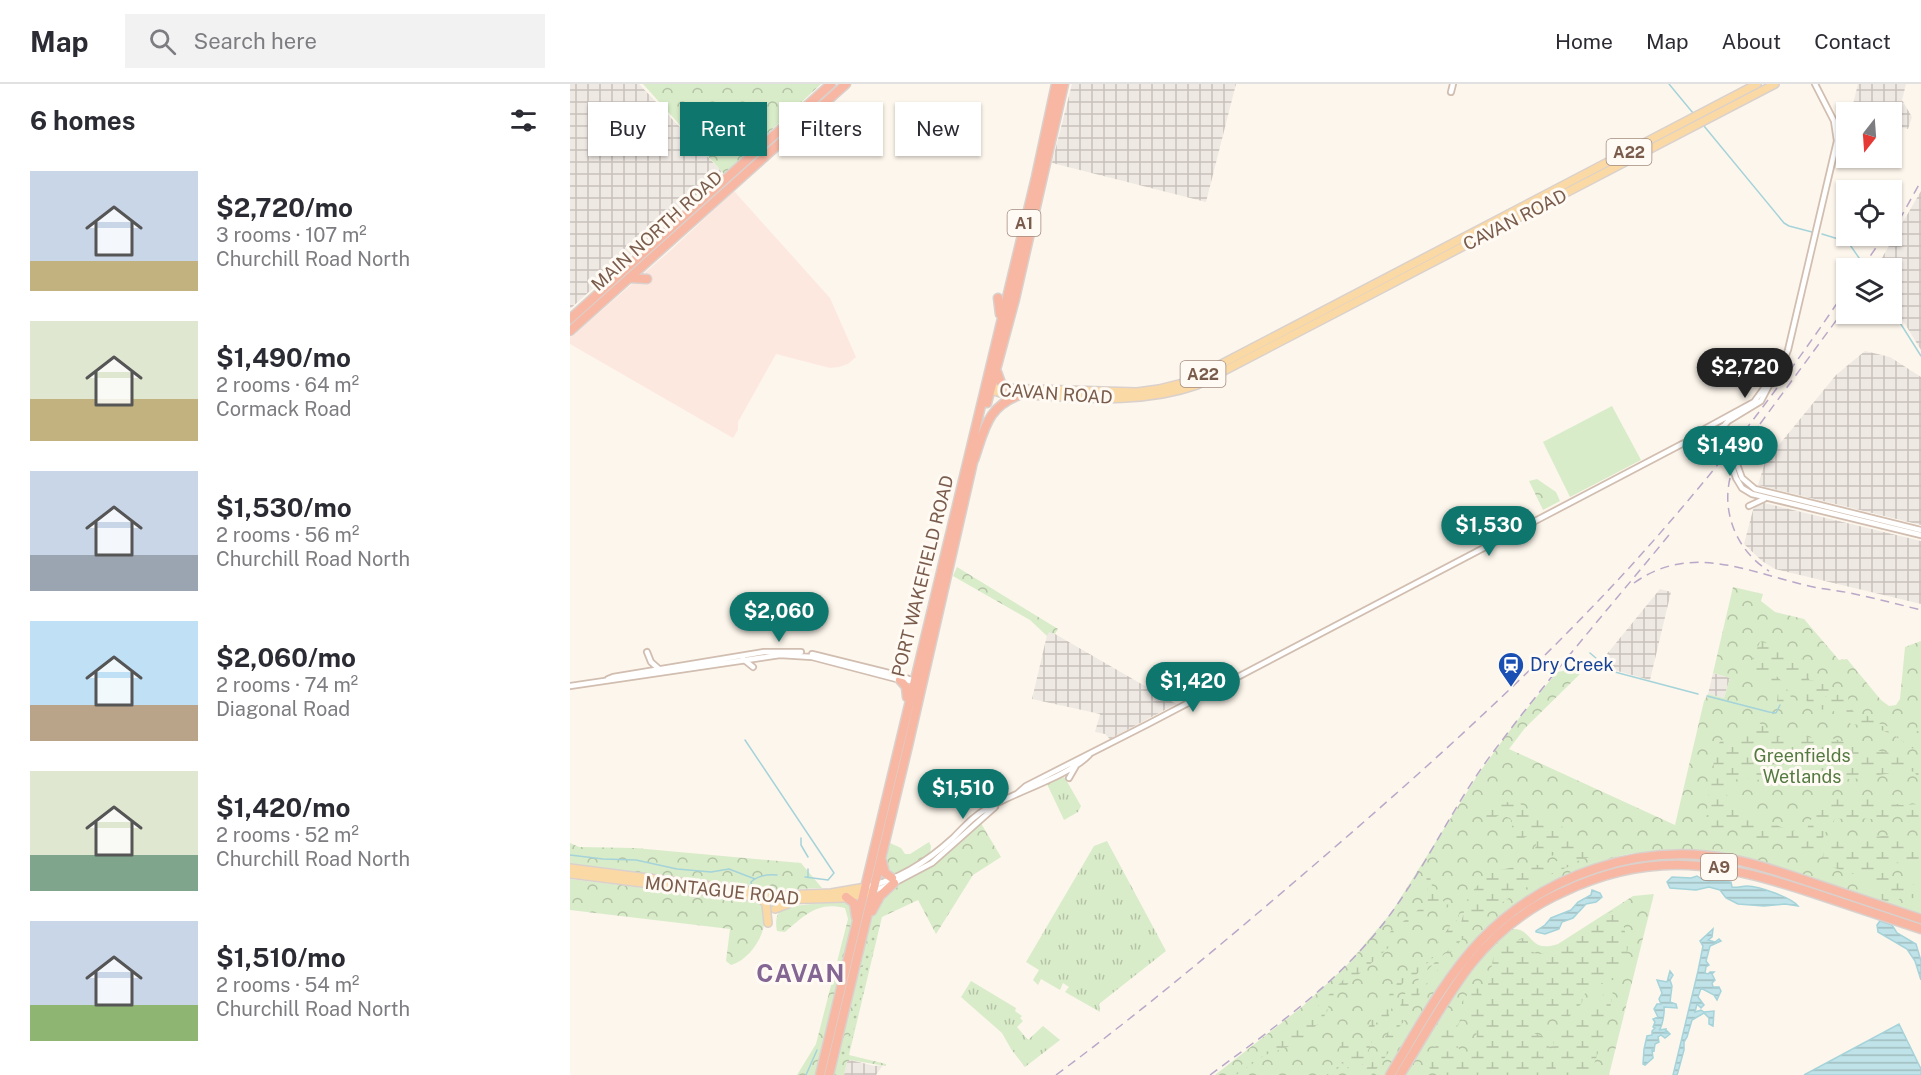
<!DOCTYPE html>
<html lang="en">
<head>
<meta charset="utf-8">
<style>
	:root { --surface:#fff; --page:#f2f2f3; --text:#2b2b33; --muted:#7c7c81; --line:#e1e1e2; --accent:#0f766e }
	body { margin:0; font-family:"Public Sans",sans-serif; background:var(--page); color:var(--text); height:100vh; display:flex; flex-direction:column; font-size:22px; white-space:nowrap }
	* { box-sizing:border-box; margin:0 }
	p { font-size:20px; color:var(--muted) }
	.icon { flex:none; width:33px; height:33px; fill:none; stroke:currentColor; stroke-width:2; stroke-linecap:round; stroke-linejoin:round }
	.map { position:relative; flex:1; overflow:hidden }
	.drawer { display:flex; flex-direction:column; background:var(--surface); width:570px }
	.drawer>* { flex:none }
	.guide { position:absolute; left:18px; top:18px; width:570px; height:54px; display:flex; gap:12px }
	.needle { width:39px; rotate:197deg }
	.tools { position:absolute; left:1266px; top:18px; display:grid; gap:12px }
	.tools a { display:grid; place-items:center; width:66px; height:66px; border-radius:0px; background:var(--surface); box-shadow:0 2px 4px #0004; font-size:30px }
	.price { position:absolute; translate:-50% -51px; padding:0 14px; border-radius:21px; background:var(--accent); color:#fff; font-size:20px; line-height:39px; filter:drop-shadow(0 2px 3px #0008) }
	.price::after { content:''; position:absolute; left:50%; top:36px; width:18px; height:14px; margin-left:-9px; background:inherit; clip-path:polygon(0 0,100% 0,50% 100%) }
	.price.current { background:#222; color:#fff }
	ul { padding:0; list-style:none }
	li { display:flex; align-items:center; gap:18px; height:150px; padding:0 30px }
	li span { display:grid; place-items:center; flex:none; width:168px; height:120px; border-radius:0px; color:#555 }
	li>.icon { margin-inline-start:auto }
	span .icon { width:72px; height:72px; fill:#fffc; stroke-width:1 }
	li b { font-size:26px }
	h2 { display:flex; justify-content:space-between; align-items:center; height:72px; padding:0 30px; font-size:26px }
	.pill { padding:0 21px; border-radius:0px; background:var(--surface); box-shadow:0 2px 4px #0004; font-size:21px; line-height:54px }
	.pill.current { background:var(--accent); color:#fff }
	header { display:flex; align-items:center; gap:36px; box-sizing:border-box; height:84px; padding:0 30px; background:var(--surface); border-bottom:2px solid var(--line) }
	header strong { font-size:28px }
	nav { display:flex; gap:33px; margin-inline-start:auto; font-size:21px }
	.search { width:420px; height:54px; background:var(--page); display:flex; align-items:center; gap:15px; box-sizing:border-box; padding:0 21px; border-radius:0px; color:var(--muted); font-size:22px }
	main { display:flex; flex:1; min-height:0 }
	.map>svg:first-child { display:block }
</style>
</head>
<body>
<header>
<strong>Map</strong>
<div class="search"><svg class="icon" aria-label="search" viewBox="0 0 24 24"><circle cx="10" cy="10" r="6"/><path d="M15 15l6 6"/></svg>Search here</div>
<nav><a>Home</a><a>Map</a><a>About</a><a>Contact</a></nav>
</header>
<main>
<section class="drawer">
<h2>6 homes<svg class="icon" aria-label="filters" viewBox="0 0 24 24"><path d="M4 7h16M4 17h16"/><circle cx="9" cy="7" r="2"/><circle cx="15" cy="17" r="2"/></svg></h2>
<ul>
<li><span style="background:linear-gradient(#c9d6e8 75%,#c2b280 0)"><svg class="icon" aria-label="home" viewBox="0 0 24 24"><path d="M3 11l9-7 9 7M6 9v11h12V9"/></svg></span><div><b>$2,720/mo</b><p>3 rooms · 107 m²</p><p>Churchill Road North</p></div></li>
<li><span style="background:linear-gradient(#dfe7d0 65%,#c2b280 0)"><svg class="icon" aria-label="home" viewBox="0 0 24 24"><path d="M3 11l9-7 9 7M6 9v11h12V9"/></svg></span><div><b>$1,490/mo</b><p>2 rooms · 64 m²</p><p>Cormack Road</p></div></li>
<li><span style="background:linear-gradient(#c9d6e8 70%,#9aa5b1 0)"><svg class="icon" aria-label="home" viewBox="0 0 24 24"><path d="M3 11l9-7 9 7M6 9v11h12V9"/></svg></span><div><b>$1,530/mo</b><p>2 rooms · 56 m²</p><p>Churchill Road North</p></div></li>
<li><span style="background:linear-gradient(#bfe0f5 70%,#b9a48a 0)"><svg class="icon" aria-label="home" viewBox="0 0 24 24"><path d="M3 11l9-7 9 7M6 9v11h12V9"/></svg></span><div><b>$2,060/mo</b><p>2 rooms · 74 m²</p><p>Diagonal Road</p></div></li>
<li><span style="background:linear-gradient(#dfe7d0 70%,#7fa58c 0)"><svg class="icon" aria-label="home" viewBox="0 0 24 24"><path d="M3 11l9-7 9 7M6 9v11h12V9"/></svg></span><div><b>$1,420/mo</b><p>2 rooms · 52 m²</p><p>Churchill Road North</p></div></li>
<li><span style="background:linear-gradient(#c9d6e8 70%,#8fb573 0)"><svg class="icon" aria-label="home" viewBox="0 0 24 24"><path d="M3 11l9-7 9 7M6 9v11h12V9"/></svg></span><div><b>$1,510/mo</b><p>2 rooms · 54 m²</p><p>Churchill Road North</p></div></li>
</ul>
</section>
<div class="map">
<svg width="1351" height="991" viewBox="0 0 1351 991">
	<defs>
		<pattern id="industrial-grid" width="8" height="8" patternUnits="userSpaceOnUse" patternTransform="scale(1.5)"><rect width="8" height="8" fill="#efe9e4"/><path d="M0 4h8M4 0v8" fill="none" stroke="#c7c0bb"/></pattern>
		<pattern id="grass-tufts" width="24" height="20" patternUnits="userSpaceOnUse" patternTransform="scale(1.5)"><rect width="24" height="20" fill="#d8ecc9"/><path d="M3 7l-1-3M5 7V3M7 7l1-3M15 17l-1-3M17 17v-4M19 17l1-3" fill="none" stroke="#b4c2a5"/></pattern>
		<pattern id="forest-crowns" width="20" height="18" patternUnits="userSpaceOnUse" patternTransform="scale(1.5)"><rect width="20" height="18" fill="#d8ecc9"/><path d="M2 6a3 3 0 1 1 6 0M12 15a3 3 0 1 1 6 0" fill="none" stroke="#b4c2a5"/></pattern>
		<pattern id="wetland-marsh" width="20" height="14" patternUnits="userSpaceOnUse" patternTransform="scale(1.5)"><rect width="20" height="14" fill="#d8ecc9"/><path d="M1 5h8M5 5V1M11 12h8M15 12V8" fill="none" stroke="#b4c2a5"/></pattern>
		<pattern id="garden-dots" width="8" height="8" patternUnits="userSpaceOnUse" patternTransform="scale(1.5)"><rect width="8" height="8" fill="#d8ecc9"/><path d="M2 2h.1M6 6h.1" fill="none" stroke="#b4c2a5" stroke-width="1.8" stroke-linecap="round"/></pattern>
		<pattern id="water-rules" width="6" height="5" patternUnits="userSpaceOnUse" patternTransform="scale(1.5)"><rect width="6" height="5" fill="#bfe3e8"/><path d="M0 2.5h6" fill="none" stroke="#a0bbbe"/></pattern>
	</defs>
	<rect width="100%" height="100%" fill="#fdf6ec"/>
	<!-- commercial -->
	<path fill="#fde8e0" d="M164 107 260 214 286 273 278 280 269 283 260 284 206 270 168 338V346L163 354 0 260V254L101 166Z"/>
	<!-- industrial -->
	<path fill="url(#industrial-grid)" d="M0 0H69L152 88 0 225Z
		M502 0H666L636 118 482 79Z
		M1288 0H1336L1332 16 1342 33 1338 45 1322 41V28H1282V24Z
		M1351 107V266L1322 219V184H1306Z
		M1295 267 1320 273 1351 293V441L1188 401 1195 378 1266 291Z
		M1190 418 1351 457V520L1205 485 1192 477 1174 460 1183 426 1185 420Z
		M1090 505 1101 508 1080 596 1044 586 1032 576Z
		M478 547 485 550 606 620 540 655 535 650 525 648 530 630 462 615Z
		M1143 589 1160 594 1154 614 1138 610Z
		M280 976 305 982 313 981 306 991H274L277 978Z"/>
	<!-- grass -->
	<path fill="url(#grass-tufts)" d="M491 692 495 694 511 722 508 728 494 736 476 698Z
		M537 757 596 867 529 920 530 928 495 908 499 903 493 899 490 906 471 895 468 901 463 896 469 886 456 878 524 762Z
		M401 897 446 924 445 927 452 932 450 934 453 937 447 943 458 956 473 942 490 956 455 983 441 965 432 949 391 913Z"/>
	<!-- forest -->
	<path fill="url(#forest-crowns)" d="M73 0H251L154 90Z
		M967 395 986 408 990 417 973 426 959 397Z
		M387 483 488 545 485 550 479 548 477 552 460 536 383 492Z
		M1163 503 1193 510 1191 517 1205 528 1234 535 1269 576 1277 575 1311 616 1319 622 1326 621 1330 615 1335 563 1351 557V830C1322 820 1293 811 1264 801 1195 778 1133 758 1059 770 1037 774 1016 783 995 792 953 811 916 839 888 875 860 910 839 953 815 991H645L733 922 777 881 821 829 909 689 946 638 987 588 993 587 998 581 1012 585 1010 590 955 644 939 665 1105 741 1134 617 1138 610 1154 614 1160 594 1143 589Z
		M409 736 431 773 403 791 366 850 348 816 312 833 279 971 316 980V982L280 976 277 978 274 991H263L302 827 324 799 354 784Z
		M359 758 361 762 360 770 327 789H318L315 779 320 759 331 764 335 770H340Z
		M0 759 9 763 65 764 231 779 252 804 204 806 0 780Z
		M0 795 183 817 192 820C202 842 183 875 161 881L156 877 160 845 0 826Z
		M1084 810 1039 991H835C859 951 881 908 911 873 920 863 932 854 942 845 964 844 958 870 988 860L1063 812Z
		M269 817 276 818 280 821 283 838 246 991H227L246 960 278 835 275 824C247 817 234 832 215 848L207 847C205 838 206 827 215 823Z"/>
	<!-- wetland -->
	<path fill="url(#wetland-marsh)" d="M1190 558C1209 560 1223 572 1240 578L1242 580 1239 596 1253 597 1262 603V607L1255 613 1272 610 1278 613 1281 625 1285 629 1296 631 1308 639 1322 644 1336 656 1345 658 1351 623V666L1341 664 1324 651 1301 642 1281 640 1262 626 1241 625 1226 596 1218 591 1204 579 1200 587C1212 595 1218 605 1223 618L1210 621 1207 618 1208 607C1197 600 1184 595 1179 582Z
		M1188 638 1208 653 1225 649 1242 654H1261L1297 665 1333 671 1351 682V696L1344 688 1332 684 1322 689 1284 695H1270L1249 687H1237L1211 699 1176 694 1162 696 1155 709C1174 732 1206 743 1235 749L1250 716 1287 713 1306 715 1331 721 1351 720V739L1328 732 1314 736 1287 734 1265 735 1255 749 1247 768 1234 772 1220 766 1211 757 1189 755 1164 746 1141 745 1136 738 1139 707 1144 688 1143 669 1151 656 1160 655Z
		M919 717 949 719 956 724 959 729 984 736 1026 771 1008 777 985 771 970 774 965 766 967 754 959 751 949 757 942 754V737L940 734 930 731 919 736 911 730 915 721Z
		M1324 751 1351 760V787L1339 781 1327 779 1320 784 1318 791 1328 797 1351 802V815L1332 813 1323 820 1308 814C1307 810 1305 803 1302 800 1292 790 1264 785 1251 779L1254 767 1269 756Z
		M988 777 1000 782C971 794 942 810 917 830 887 856 865 890 841 922 839 925 838 930 836 934 833 940 828 943 825 948 822 953 823 961 820 966 815 974 808 984 801 991H790L808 972 815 953 829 930 832 913 867 876 877 868 888 851 897 816 906 803 919 790 925 787 960 780 976 782 980 778Z
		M857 779 864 811 879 821 877 824 864 823 760 916 757 928 751 937 726 960 695 971 666 991H657L733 937 822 846 857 819 859 812 853 786Z
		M887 824 890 825 889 830 879 857 842 895 833 899 825 908C826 916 819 929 817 939H813L810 936 806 939 800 952 802 958 795 973 797 979 779 985 772 979 763 991H751L759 990 761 982 771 973 769 969 770 959 775 957 790 966 795 961 797 947 803 931 816 919 819 911 829 896 839 890 865 863 880 842Z
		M1047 826 1053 839 1058 862 1056 875 1051 881 1046 895 1029 900 1013 911 1012 919 999 933C989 932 983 931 973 934L968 943 958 946C962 951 969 949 975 954 980 959 985 983 988 991H869C861 987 856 983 859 973L877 942 888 934 890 937C881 952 886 961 895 975H900L903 970 902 964 907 957 906 945 900 934 892 936 891 934 905 914 899 915 895 920H892V918L900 907 906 902 908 903 912 912 916 911 926 860 938 861 956 853 958 855V865C982 886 1023 830 1047 826Z
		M1037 903 1042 906 1043 911 1034 951 1023 983V991H993L983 959 984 947 1002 939 1034 910V905Z"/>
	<!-- garden -->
	<path fill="url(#garden-dots)" d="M304 848 306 850 279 967 278 971H271L270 968 275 964 279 951 290 893 300 856Z"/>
	<!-- pitch -->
	<path fill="#d8ecc9" d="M1042 322 1071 376 1000 413 973 358Z"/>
	<!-- water -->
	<path fill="url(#water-rules)" stroke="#a5d3da" stroke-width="1.5" d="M1127 792C1138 801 1149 796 1161 798L1162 803C1168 804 1171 802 1177 802 1189 802 1222 814 1228 822L1215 820 1194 822 1168 820 1156 814 1150 806 1139 803 1126 806 1100 804 1097 798 1102 793 1121 794Z
		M1022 806 1030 809 1032 813 1026 818 1016 820 1003 834 992 838 989 845 975 850 966 848V847L975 841 981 834 1001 826 1008 818 1021 811Z
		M1310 837 1322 841 1327 849 1346 860 1351 877V896L1345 877 1337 865 1308 848 1307 841Z
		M1143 845 1142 853 1138 856 1145 858 1149 855 1151 857 1140 862 1136 877 1139 881 1136 883 1135 889 1138 890 1140 888H1144L1142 890 1145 896 1142 899 1143 903H1149L1151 907 1147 916 1144 911 1131 904 1128 913 1134 921 1131 924 1127 920 1125 928 1131 926 1134 928 1144 927 1143 942 1139 940V934L1134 929 1122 936 1117 953 1114 958V966L1108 988 1107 991H1103L1128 887 1133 862 1130 857Z
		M1100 887 1103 891 1100 896 1102 902 1100 918 1106 920 1107 924 1094 923C1095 928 1092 944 1089 946L1096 945 1095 950 1097 947 1100 950 1095 954 1091 951 1088 953 1089 958 1085 960 1084 967 1082 966 1083 974 1075 981 1073 980 1074 965 1077 952 1082 951V947L1085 944 1083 943 1085 938 1083 935 1088 933 1084 925 1087 920H1091L1089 915 1092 909 1087 896 1097 898Z
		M1329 940 1351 985V991H1234Z"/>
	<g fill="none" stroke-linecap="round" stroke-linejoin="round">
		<!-- stream -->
		<path stroke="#a5d3da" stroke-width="1.5" d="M1099 0 1123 29
			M1134 42 1214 139 1219 142 1242 148
			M1252 150 1278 158 1296 184
			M1322 226 1351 272
			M1020 569 1041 587 1128 610
			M1137 612 1199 628 1206 629 1210 621
			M175 656 264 789 258 796 235 793
			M231 754V761L238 773
			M0 771 33 775 66 776 107 785 141 788 159 785 185 795
			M238 785V793
			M182 803 181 798C189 791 197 790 207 791
			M236 991 247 966"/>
		<!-- minor casing -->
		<g stroke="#d1beb0" stroke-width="8">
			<path id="minor" d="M881 8 883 0
				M1153 342 1172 394 1185 405 1351 446
				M1144 347 1152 351 1166 394 1172 404 1182 410 1351 451
				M1125 353 1129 348 1184 318 1213 278 1218 266 1267 57 1264 37 1245 0
				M1179 422 1194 415
				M77 568 81 578 89 585
				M242 570 331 592 344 597
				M173 575 183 583
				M38 595 43 593 194 568H231
				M0 602 210 571 242 573 330 596 344 597
				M499 694 507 680
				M448 709 456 702 578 640 1112 360 1154 342 1158 337 1191 317 1206 288
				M296 803C328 796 359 776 383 754 394 743 404 731 418 724 445 708 499 692 519 671
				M303 807 324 799 362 779 425 723"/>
		</g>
		<!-- major casing -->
		<g stroke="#dad1cd" stroke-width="10">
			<path id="major" d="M420 306 434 310C498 312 565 323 627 301L1205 0
				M420 306 429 304 567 308 589 305 617 298 1187 0
				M0 784 211 811 261 809 296 803
				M0 790 209 816 274 814 298 809
				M191 815 196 820 198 839
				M205 825 218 820"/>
		</g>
		<!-- highway casing -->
		<g stroke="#dad1cd" stroke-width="11">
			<path id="highway" d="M60 194 77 195
				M428 214 430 230
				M0 235 261 0
				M0 247 276 0
				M427 288 431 299 440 305
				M417 319 445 215 494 0
				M404 376C415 344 417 322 452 310
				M330 596 336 603 337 613
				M312 777 315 789 322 794
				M276 813 284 819 286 833
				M302 827 310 812 324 799
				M250 991 466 93 486 0
				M259 991 338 662 403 378
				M820 991C848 945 874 895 911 856 975 790 1070 758 1160 775 1189 780 1216 790 1243 799 1279 811 1315 823 1351 835
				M830 991C853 954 874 915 901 880 925 850 957 824 993 808 1084 765 1152 779 1243 809 1279 821 1315 833 1351 845"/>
		</g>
		<!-- minor -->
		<use href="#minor" stroke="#fff" stroke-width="4.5"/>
		<!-- major -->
		<use href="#major" stroke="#fbd9a5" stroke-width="7"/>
		<!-- highway -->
		<use href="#highway" stroke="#f7b7a3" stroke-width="8"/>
		<!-- rail -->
		<path stroke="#b9a8c9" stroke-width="1.5" stroke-dasharray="9 6" stroke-linecap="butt" d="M1322 149 1351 97
			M1292 184 1314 152
			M1190 340 1268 234
			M1189 342C1181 353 1172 365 1166 377 1147 417 1162 464 1199 487
			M1064 499C1120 459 1176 487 1235 501 1250 505 1265 506 1280 509 1304 514 1327 520 1351 526
			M486 991C575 925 659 854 743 782 872 671 1000 556 1110 426 1170 356 1225 282 1276 206
			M640 991C706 942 773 896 822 828 859 777 885 718 924 667 979 593 1040 523 1099 451"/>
	</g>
	<!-- icons -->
	<defs>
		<g id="station-pin" transform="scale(1.35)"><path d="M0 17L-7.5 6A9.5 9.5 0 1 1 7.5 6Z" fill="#1a4fb4" stroke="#fffaf3"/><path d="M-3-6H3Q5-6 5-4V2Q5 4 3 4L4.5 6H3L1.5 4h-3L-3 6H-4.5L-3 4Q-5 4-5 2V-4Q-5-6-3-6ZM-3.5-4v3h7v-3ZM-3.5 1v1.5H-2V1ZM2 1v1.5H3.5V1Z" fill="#fff"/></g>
	</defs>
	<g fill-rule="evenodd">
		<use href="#station-pin" x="941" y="581"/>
	</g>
	<g text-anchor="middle" stroke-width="6" stroke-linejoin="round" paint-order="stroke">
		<!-- shield labels -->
		<g fill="#fffaf3" stroke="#a28b7f" stroke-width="1.5">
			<rect x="1036.5" y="55" width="45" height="26" rx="4.5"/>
			<rect x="437.5" y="126" width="33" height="26" rx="4.5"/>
			<rect x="610.5" y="277" width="45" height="26" rx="4.5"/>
			<rect x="1131" y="770" width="36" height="26" rx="4.5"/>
		</g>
		<g font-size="16" font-weight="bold" fill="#7a5c4d">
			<text x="1059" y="74">A22</text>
			<text x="454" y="145">A1</text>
			<text x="633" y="296">A22</text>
			<text x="1149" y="789">A9</text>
		</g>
		<!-- street labels -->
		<g font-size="18" fill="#7a5c4d" stroke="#fffaf3">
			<text transform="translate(945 136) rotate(-27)" y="6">CAVAN ROAD</text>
			<text transform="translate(87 147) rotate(-42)" y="6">MAIN NORTH ROAD</text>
			<text transform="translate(486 310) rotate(4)" y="6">CAVAN ROAD</text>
			<text transform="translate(353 492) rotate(-76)" y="6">PORT WAKEFIELD ROAD</text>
			<text transform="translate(152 807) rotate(6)" y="6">MONTAGUE ROAD</text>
		</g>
		<!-- transit labels -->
		<g font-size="18" fill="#164399" stroke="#fffaf3" text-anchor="start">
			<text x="960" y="587">Dry Creek</text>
		</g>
		<!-- park labels -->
		<g font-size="18" fill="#537a41" stroke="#fffaf3">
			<text x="1232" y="678">Greenfields<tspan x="1232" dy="21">Wetlands</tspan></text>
		</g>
		<!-- district labels -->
		<g font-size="24" font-weight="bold" letter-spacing="1.5" fill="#846695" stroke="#fffaf3">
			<text x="231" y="898">CAVAN</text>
		</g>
	</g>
</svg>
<div class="tools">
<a><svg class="needle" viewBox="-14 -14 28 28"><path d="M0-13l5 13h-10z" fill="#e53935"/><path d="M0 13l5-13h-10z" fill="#7c7c81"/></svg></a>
<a><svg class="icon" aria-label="locate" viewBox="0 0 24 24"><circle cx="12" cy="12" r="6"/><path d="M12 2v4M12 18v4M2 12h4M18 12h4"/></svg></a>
<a><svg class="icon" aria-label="layers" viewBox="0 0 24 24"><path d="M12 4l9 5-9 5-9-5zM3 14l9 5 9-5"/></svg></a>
</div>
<b class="price current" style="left:1175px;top:315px">$2,720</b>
<b class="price" style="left:1160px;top:393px">$1,490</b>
<b class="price" style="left:919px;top:473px">$1,530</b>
<b class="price" style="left:209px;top:559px">$2,060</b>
<b class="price" style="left:623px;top:629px">$1,420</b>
<b class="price" style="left:393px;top:736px">$1,510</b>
<div class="guide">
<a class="pill">Buy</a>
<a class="pill current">Rent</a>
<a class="pill">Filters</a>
<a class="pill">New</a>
</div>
</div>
</main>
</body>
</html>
